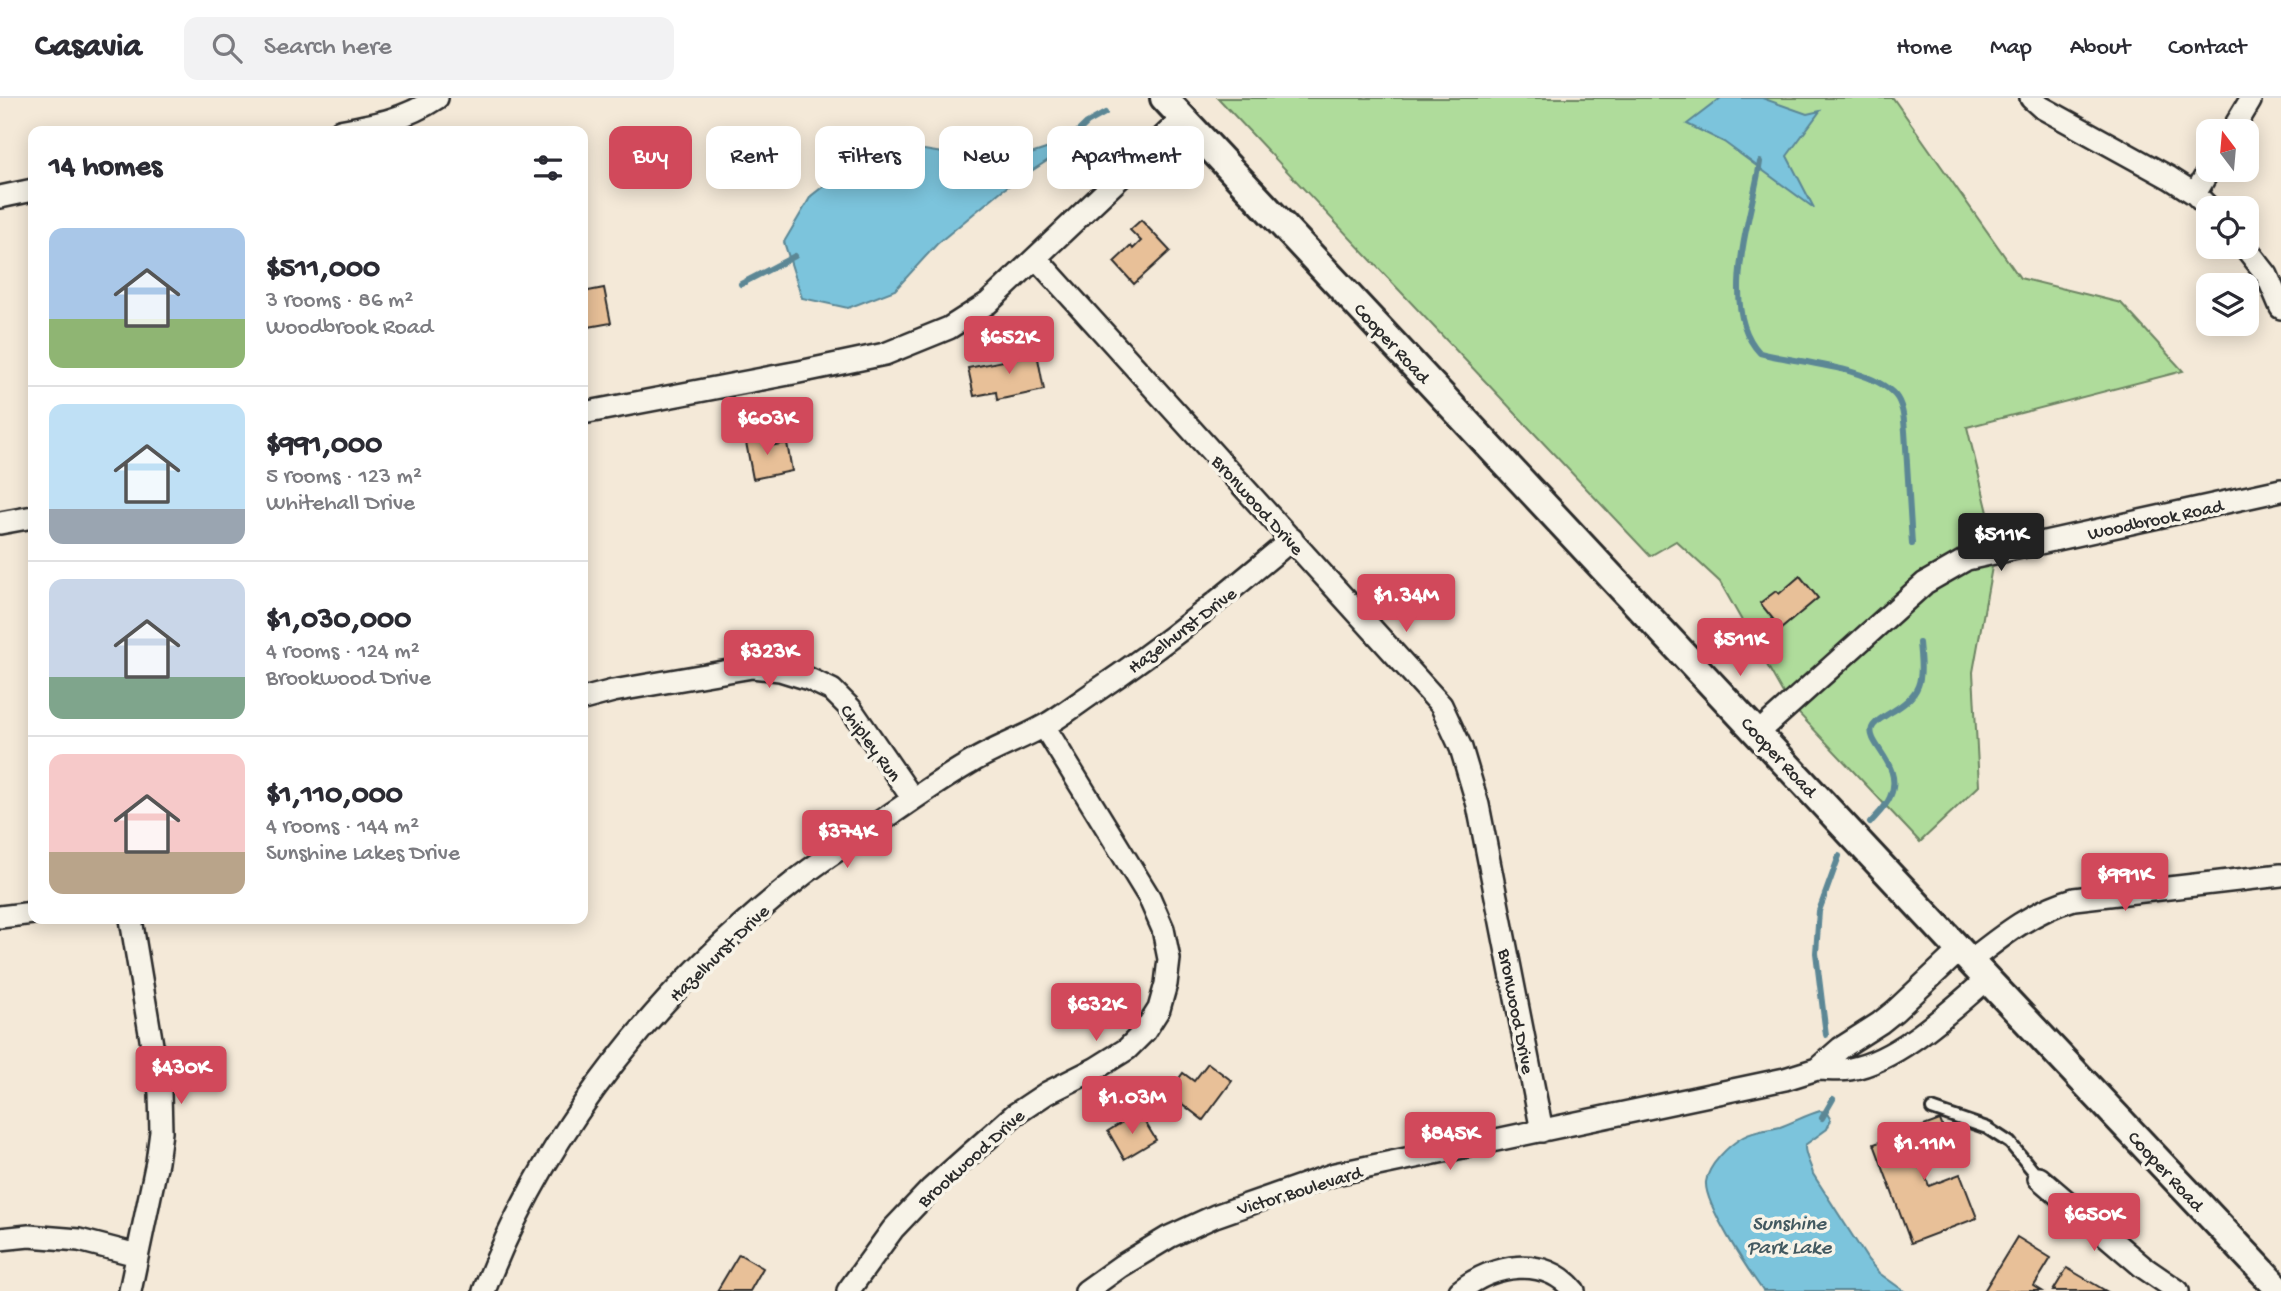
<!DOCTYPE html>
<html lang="en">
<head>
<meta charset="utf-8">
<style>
	:root { --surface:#fff; --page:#f2f2f3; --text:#2b2b33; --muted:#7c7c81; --line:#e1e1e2; --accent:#d1495b }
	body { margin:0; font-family:"Gochi Hand",sans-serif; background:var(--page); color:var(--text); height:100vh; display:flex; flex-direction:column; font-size:26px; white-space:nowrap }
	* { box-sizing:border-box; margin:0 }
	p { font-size:23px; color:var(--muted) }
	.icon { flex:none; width:38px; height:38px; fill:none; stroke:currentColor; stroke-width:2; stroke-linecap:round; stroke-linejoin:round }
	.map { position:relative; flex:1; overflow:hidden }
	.drawer { position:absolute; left:28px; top:28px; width:560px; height:798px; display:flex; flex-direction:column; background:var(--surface); border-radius:14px; box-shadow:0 4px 18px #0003 }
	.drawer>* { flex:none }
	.top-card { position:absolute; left:609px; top:28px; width:665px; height:63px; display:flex; gap:14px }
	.needle { width:46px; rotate:344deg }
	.tools { position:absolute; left:2196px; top:21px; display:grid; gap:14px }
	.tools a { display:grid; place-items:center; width:63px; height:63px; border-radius:14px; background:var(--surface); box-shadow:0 4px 18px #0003; font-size:35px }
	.price { position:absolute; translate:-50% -60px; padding:0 16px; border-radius:7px; background:var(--accent); color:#fff; font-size:23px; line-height:46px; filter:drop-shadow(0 2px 4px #0008) }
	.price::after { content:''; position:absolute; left:50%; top:42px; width:21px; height:16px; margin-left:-10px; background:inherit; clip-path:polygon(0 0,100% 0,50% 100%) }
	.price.active { background:#222; color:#fff }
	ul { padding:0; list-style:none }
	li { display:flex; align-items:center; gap:21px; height:175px; padding:0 21px }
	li+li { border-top:2px solid var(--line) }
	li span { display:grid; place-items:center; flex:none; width:196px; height:140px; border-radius:14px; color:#555 }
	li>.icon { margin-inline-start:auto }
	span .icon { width:84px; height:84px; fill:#fffc; stroke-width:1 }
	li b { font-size:30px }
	h2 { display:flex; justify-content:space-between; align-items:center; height:84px; padding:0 21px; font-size:30px }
	.pill { padding:0 24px; border-radius:14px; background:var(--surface); box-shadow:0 4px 18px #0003; font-size:24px; line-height:63px }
	.pill.active { background:var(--accent); color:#fff }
	header { display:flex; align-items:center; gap:42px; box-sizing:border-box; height:98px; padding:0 35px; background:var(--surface); border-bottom:2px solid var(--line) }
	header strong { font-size:33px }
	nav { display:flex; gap:38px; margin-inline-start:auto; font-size:24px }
	.search { width:490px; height:63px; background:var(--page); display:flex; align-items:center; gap:18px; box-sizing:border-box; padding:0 24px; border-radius:14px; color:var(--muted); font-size:26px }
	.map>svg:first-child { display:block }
</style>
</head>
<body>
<header>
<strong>Casavia</strong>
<div class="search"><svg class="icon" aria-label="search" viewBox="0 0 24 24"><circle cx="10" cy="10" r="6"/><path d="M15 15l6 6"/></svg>Search here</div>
<nav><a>Home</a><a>Map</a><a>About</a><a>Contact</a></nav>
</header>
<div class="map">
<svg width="2281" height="1193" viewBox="0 0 2281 1193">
	<rect width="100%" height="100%" fill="#f4e9d8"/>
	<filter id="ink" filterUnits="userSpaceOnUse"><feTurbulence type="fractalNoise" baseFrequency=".0143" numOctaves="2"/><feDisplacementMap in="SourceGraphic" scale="14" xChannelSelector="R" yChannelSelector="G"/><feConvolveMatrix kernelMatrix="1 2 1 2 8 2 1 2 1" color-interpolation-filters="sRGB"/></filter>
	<g filter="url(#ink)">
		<!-- green -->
		<path fill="#afdc9b" stroke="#6d8463" stroke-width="2" d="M1218 0H1893L2020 180 2121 205 2183 273 1967 329 1996 447 1973 574 1979 688 1920 744 1788 604 1720 484 1676 443 1650 458Z"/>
		<!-- water -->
		<path fill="#7bc4dc" stroke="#5b8795" stroke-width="2" d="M1721 0H1762L1807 16 1820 13 1787 58 1814 110 1724 44 1687 26Z
			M1085 38 1001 93 937 146 895 192 848 210 802 200 784 144 811 98 848 69 918 51 1004 65Z
			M1820 1013 1826 1014 1831 1022 1827 1031 1805 1047C1804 1057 1811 1066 1813 1076L1868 1162 1879 1175 1904 1193H1763C1749 1173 1704 1107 1706 1084 1708 1067 1729 1047 1743 1039 1754 1033 1768 1032 1780 1029 1794 1024 1806 1017 1820 1013Z"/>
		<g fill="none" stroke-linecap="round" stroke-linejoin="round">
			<!-- stream -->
			<path stroke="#5b8795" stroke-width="6" d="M1063 48 1087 25 1105 15
				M1760 64C1752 118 1717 210 1760 255 1796 265 1870 268 1895 297 1903 306 1904 322 1905 333L1912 446
				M741 186 795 158
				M1870 725C1877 717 1886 709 1890 699 1905 668 1866 646 1872 630 1875 623 1882 620 1888 616 1923 596 1923 584 1919 545
				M1826 937 1816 855 1819 813 1839 758
				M1822 1020 1833 1001"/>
		</g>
		<!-- building -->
		<path fill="#e8c098" stroke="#2b2b2b" stroke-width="2" d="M1141 122 1170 153 1134 186 1114 164 1131 148 1133 151 1141 143 1130 132Z
			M604 190 611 225 583 230V194Z
			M1036 250 1044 292 997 302 996 294 974 298 968 270 1013 261 1011 255Z
			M767 335 769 348 787 345 792 373 753 381 745 339Z
			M1800 478 1818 500 1781 531 1760 505 1776 493 1779 496Z
			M1208 965 1232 983 1203 1022 1168 995 1183 975 1194 983Z
			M1139 1014 1156 1042 1124 1061 1108 1033Z
			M1940 1022 1954 1059 1923 1071 1929 1088 1960 1076 1977 1120 1911 1145 1874 1046Z
			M2017 1139 2051 1160 2034 1188 2042 1193H1984Z
			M739 1156 763 1170 750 1193H717Z
			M2067 1170 2106 1193H2053Z"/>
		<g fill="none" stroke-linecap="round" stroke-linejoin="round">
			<!-- service casing -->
			<g stroke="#2b2b2b" stroke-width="16">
				<path id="service" d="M1932 1011 1987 1030 2010 1045 2039 1080"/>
			</g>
			<!-- minor casing -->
			<g stroke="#2b2b2b" stroke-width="26">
				<path id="minor" d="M2031 0 2041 9 2170 80 2195 96 2209 110
					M340 33C377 26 405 21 437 0
					M2232 33 2250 3
					M2195 96 2209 72
					M0 99 33 92
					M2245 149 2267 177 2281 210
					M1036 160 1441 607 1461 650 1478 707 1542 1033
					M583 315 799 274 885 256 949 230 988 205 1183 20
					M0 425 33 419
					M583 601 613 593 752 569 780 572 809 581 832 592 851 611 913 701
					M1758 635 1925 485 1967 461 2281 392
					M0 819 33 815
					M1960 852 1895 913 1880 925 1841 950 1817 971C1827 971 1839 973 1850 971 1898 963 1951 912 1987 881
					M1970 863C2003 837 2033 813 2074 801L2281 777
					M2039 1080 2143 1169 2178 1193
					M0 1141 29 1138 79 1142 137 1157
					M130 1193 157 1064 161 1034 160 995 131 821
					M484 1193C547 1029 662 887 799 780 824 760 852 743 878 725 908 705 937 684 968 666 992 651 1019 642 1044 628 1062 618 1078 605 1096 593 1166 546 1227 496 1292 441
					M848 1193 893 1131 931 1091 1014 1017 1047 995 1095 971 1127 951 1145 933 1159 911 1166 886 1169 861 1163 831 1149 799 1044 628
					M1086 1193 1121 1168 1169 1139 1215 1118 1335 1076 1785 981 1817 971
					M1460 1193C1493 1166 1545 1157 1574 1193"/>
			</g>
			<!-- tertiary casing -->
			<g stroke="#2b2b2b" stroke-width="32">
				<path id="tertiary" d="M1164 0 1970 863 2281 1193"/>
			</g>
			<!-- service -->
			<use href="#service" stroke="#f7f3e8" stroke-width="10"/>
			<!-- minor -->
			<use href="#minor" stroke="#f7f3e8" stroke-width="21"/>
			<!-- tertiary -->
			<use href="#tertiary" stroke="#f7f3e8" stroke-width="26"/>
		</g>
	</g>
	<g text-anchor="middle" stroke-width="7" stroke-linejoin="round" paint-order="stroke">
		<!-- street labels -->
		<g font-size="19" fill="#2b2b2b" stroke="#f7f3e8">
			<text transform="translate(1393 244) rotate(47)" y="7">Cooper Road</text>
			<text transform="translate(1259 406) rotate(48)" y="7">Bronwood Drive</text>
			<text transform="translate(2155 420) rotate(-12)" y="7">Woodbrook Road</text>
			<text transform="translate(1181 531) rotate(-37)" y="7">Hazelhurst Drive</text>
			<text transform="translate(872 644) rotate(54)" y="7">Chipley Run</text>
			<text transform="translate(1780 658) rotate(47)" y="7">Cooper Road</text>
			<text transform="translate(718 854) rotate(-44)" y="7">Hazelhurst Drive</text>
			<text transform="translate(1518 913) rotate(79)" y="7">Bronwood Drive</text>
			<text transform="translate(970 1059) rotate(-42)" y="7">Brookwood Drive</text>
			<text transform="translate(2167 1072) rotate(47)" y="7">Cooper Road</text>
			<text transform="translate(1299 1091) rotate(-17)" y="7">Victor Boulevard</text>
		</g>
		<!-- water labels -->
		<g font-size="21" font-style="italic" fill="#435960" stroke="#f7f3e8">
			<text x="1789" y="1131">Sunshine<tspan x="1789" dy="24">Park Lake</tspan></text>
		</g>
	</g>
</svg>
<div class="tools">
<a><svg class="needle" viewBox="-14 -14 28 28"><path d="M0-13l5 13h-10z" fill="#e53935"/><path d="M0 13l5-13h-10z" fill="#7c7c81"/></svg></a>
<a><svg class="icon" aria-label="locate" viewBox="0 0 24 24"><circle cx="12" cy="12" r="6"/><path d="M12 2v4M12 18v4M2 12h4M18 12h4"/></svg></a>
<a><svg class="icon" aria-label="layers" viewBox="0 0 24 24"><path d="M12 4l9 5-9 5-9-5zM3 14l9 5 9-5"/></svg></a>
</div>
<b class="price" style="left:1009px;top:278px">$652K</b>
<b class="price" style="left:767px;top:359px">$603K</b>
<b class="price active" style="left:2001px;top:475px">$511K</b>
<b class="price" style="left:1406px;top:536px">$1.34M</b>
<b class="price" style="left:1740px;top:580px">$511K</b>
<b class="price" style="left:769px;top:592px">$323K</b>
<b class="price" style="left:847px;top:772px">$374K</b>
<b class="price" style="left:2125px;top:815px">$991K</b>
<b class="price" style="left:1096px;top:945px">$632K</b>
<b class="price" style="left:181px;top:1008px">$430K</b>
<b class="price" style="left:1132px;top:1038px">$1.03M</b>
<b class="price" style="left:1450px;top:1074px">$845K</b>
<b class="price" style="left:1924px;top:1084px">$1.11M</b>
<b class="price" style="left:2094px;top:1155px">$650K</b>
<div class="top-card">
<a class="pill active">Buy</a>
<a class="pill">Rent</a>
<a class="pill">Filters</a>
<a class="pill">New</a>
<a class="pill">Apartment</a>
</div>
<section class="drawer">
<h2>14 homes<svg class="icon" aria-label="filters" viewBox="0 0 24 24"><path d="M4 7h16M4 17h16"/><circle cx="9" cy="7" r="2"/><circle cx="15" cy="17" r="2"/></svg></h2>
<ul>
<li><span style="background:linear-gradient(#a9c7e8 65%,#8fb573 0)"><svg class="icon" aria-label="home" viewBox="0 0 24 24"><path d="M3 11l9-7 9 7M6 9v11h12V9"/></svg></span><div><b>$511,000</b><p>3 rooms · 86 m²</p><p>Woodbrook Road</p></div></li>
<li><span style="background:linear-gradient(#bfe0f5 75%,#9aa5b1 0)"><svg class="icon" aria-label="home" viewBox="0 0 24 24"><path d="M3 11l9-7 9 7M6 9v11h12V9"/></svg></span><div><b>$991,000</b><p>5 rooms · 123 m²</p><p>Whitehall Drive</p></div></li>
<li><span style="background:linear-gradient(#c9d6e8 70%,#7fa58c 0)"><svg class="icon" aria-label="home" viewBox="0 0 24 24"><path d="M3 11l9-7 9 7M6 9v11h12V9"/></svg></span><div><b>$1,030,000</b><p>4 rooms · 124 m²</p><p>Brookwood Drive</p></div></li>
<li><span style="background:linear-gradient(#f6c9c9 70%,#b9a48a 0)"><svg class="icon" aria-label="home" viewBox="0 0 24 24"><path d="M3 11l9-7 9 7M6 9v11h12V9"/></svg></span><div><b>$1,110,000</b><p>4 rooms · 144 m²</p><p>Sunshine Lakes Drive</p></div></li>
</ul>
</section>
</div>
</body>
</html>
